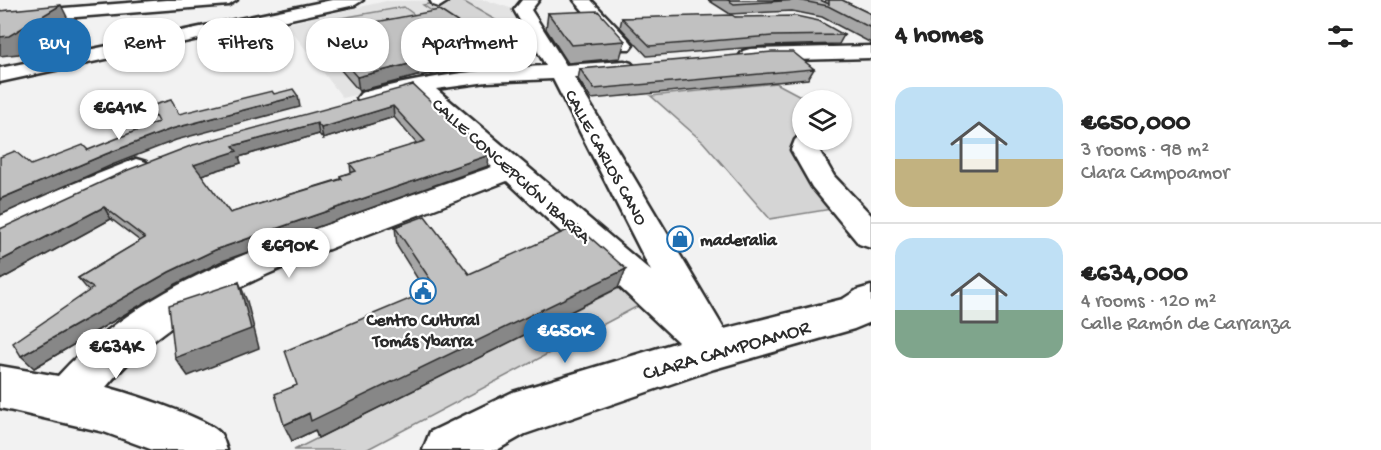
<!DOCTYPE html>
<html lang="en">
<head>
<meta charset="utf-8">
<style>
	:root { --surface:#fff; --page:#f6f6f6; --text:#222; --muted:#767676; --line:#e0e0e0; --accent:#1f6fb2 }
	body { margin:0; font-family:"Gochi Hand",sans-serif; background:var(--page); color:var(--text); height:100vh; display:flex; flex-direction:column; font-size:22px; white-space:nowrap }
	* { box-sizing:border-box; margin:0 }
	p { font-size:20px; color:var(--muted) }
	.icon { flex:none; width:33px; height:33px; fill:none; stroke:currentColor; stroke-width:2; stroke-linecap:round; stroke-linejoin:round }
	.map { position:relative; flex:1; overflow:hidden }
	.side { display:flex; flex-direction:column; background:var(--surface); width:510px }
	.side>* { flex:none }
	.banner { position:absolute; left:18px; top:18px; width:570px; height:54px; display:flex; gap:12px }
	.tools { position:absolute; left:792px; top:90px; display:grid; gap:12px }
	.tools a { display:grid; place-items:center; width:60px; height:60px; border-radius:50%; background:var(--surface); box-shadow:0 2px 4px #0004; font-size:30px }
	.price { position:absolute; translate:-50% -51px; padding:0 14px; border-radius:21px; background:#fff; color:#222; font-size:20px; line-height:39px; filter:drop-shadow(0 2px 3px #0008) }
	.price::after { content:''; position:absolute; left:50%; top:36px; width:18px; height:14px; margin-left:-9px; background:inherit; clip-path:polygon(0 0,100% 0,50% 100%) }
	.price.current { background:var(--accent); color:#fff }
	ul { padding:0; list-style:none }
	li { display:flex; align-items:center; gap:18px; height:150px; padding:0 24px }
	li+li { border-top:2px solid var(--line) }
	li span { display:grid; place-items:center; flex:none; width:168px; height:120px; border-radius:18px; color:#555 }
	li>.icon { margin-inline-start:auto }
	span .icon { width:72px; height:72px; fill:#fffc; stroke-width:1 }
	li b { font-size:26px }
	h2 { display:flex; justify-content:space-between; align-items:center; height:72px; padding:0 24px; font-size:26px }
	.pill { padding:0 21px; border-radius:24px; background:var(--surface); box-shadow:0 2px 4px #0004; font-size:21px; line-height:54px }
	.pill.current { background:var(--accent); color:#fff }
	main { display:flex; flex:1; min-height:0 }
	.map>svg:first-child { display:block }
</style>
</head>
<body>
<main>
<div class="map">
<svg width="871" height="450" viewBox="0 0 871 450">
	<rect width="100%" height="100%" fill="#f2f2f2"/>
	<filter id="ink" filterUnits="userSpaceOnUse"><feTurbulence type="fractalNoise" baseFrequency=".0167" numOctaves="2"/><feDisplacementMap in="SourceGraphic" scale="12" xChannelSelector="R" yChannelSelector="G"/><feConvolveMatrix kernelMatrix="1 2 1 2 8 2 1 2 1" color-interpolation-filters="sRGB"/></filter>
	<g filter="url(#ink)">
		<!-- built -->
		<path fill="#e3e3e3" d="M486 0 513 9 537 47 456 49 466 71 416 79 343 98 286 24 386 1Z"/>
		<!-- green -->
		<path fill="#d5d5d5" stroke="#808080" stroke-width="1.5" d="M453 0H461L504 25 465 34 423 5Z
			M404 7 423 21 339 37 324 21Z
			M776 83 808 100H802V140H808L805 150 844 207 770 219 703 142 651 96Z
			M621 287 640 305 366 450H294Z"/>
		<g fill="none" stroke-linecap="round" stroke-linejoin="round">
			<!-- minor casing -->
			<g stroke="#2b2b2b" stroke-width="5">
				<path id="minor" d="M166 0H237L229 5 0 23V13Z
					M332 0H363L355 5 0 82V68Z
					M430 0H446L447 2 439 7 433 5Z
					M522 0H539L531 10 566 65 624 61 631 63 635 67 631 71 624 73 574 77 724 329 843 299 857 290 871 286V322L854 329 714 369 525 434 497 450H423L430 432 513 392 678 342 507 181C458 200 408 219 358 238 267 272 170 310 106 387 128 393 206 417 220 433 223 436 225 445 227 450H153L104 432 0 408V366L58 376C132 295 231 257 333 222 386 204 439 185 492 167L414 93 369 105 361 103 357 98 361 93C425 76 480 69 546 66L514 10ZM553 79 651 271 436 89 487 82Z
					M574 0H591L630 41 633 45 630 49H616Z
					M871 46V58L750 61 743 59 740 55 743 51 750 49Z
					M802 133V140H821L819 150 834 176 871 215V248L859 244 812 187 791 150 795 140Z
					M136 159 146 162 150 168 146 174 64 210 12 238 0 242V216L42 196Z"/>
			</g>
			<!-- minor -->
			<use href="#minor" fill="#fff" fill-rule="evenodd"/>
		</g>
		<!-- wall -->
		<path fill="#a6a6a6" stroke="#2b2b2b" stroke-width="1.5" fill-rule="evenodd" d="M708 0H820L825 2 826 0H842L871 14V43L822 17 792 11 730 14Z
			M548 13 625 41 620 58 568 63 546 29Z
			M735 17 844 35 839 44 767 46 647 56 620 27 622 18Z
			M318 33 467 42 452 45 459 56 458 70 417 76 359 91 320 46Z
			M580 69H814L808 79 591 99 578 79Z
			M413 85 488 166 220 262 176 284 34 368 89 291 78 278 140 241 111 219 0 280V229ZM394 117 417 144 350 164 351 173 340 176V179L230 213 201 175 241 163 239 157 319 134 323 139Z
			M395 227 469 274 618 288 318 438 315 430 292 441 297 385 426 292 397 246Z"/>
		<!-- shaded-wall -->
		<path fill="#878787" stroke="#2b2b2b" stroke-width="1.5" d="M61 5 69 21 19 54 0 56V37Z
			M468 29 467 42 445 47V34Z
			M459 56 458 70 417 76 359 91 357 77 417 62Z
			M298 96 300 107 176 140 112 165 0 215V199L106 154 171 129Z
			M393 106 394 117 323 139 321 128Z
			M317 123 319 134 239 157 241 163 198 176 194 165 233 146Z
			M489 155 488 166 220 262 176 284 34 368 21 356 169 272 215 250Z
			M104 207 111 219 0 280V261Z
			M626 269 618 288 318 438 315 430 292 441 284 425Z
			M239 282 247 301 259 348 188 376 175 358Z"/>
		<!-- building -->
		<path fill="#c1c1c1" stroke="#2b2b2b" stroke-width="1.5" fill-rule="evenodd" d="M728 0H820L829 4V0H842L871 14V28L828 6 798 0 734 4Z
			M61 5 9 36 0 37V11Z
			M439 10 468 29 445 34 459 56 417 62 357 77 318 33Z
			M598 11 625 41 571 45 548 13Z
			M732 15 735 17 796 16 819 21 844 35 772 36 650 46 622 18Z
			M772 52H793L814 69 594 89 580 69Z
			M413 85 489 155 215 250 169 272 21 356 13 343 93 288 78 278 145 238 104 207 0 261V229L128 170 193 145ZM393 106 425 141 350 164 356 171 340 176 342 179 230 213 194 165 237 151 233 146 317 123 321 128Z
			M293 89 298 96 171 129 106 154 0 199V157L15 151 31 165 83 145 88 150 158 122 150 106 171 100 179 114 272 91 274 94Z
			M425 216 469 274 577 226 626 269 311 421 309 413 284 425 275 394 297 385 285 351 436 288 395 227Z
			M239 282 251 329 175 358 169 305Z"/>
	</g>
	<!-- icons -->
	<defs>
		<g id="shop-ring" transform="scale(1.35)"><circle r="9.5" fill="#fff" stroke="#1f6fb2" stroke-width="1.5"/><path d="M-5-2.5h2.3a2.7 3.5 0 0 1 5.4 0H5L5.5 6h-11ZM-1.5-2.5h3a1.5 2.3 0 0 0-3 0Z" fill="#1f6fb2"/></g>
		<g id="civic-ring" transform="scale(1.35)"><circle r="9.5" fill="#fff" stroke="#1f6fb2" stroke-width="1.5"/><path d="M-.6-6.5H3V-4.5H.6V-3L4-1V1h2V6H-6V1h2V-1L-.6-3ZM-1.2 2.5V6h2.4V2.5Z" fill="#1f6fb2"/></g>
	</defs>
	<g fill-rule="evenodd">
		<use href="#shop-ring" x="680" y="239"/>
		<use href="#civic-ring" x="423" y="291"/>
	</g>
	<g text-anchor="middle" stroke-width="4.5" stroke-linejoin="round" paint-order="stroke">
		<!-- street labels -->
		<g font-size="18" fill="#2b2b2b" stroke="#fff">
			<text transform="translate(607 157) rotate(61)" y="6">CALLE CARLOS CANO</text>
			<text transform="translate(512 170) rotate(42)" y="6">CALLE CONCEPCIÓN IBARRA</text>
		</g>
		<!-- poi labels -->
		<g font-size="18" font-weight="bold" fill="#2b2b2b" stroke="#fff" text-anchor="start">
			<text x="700" y="245">maderalia</text>
			<text x="423" y="325" text-anchor="middle">Centro Cultural<tspan x="423" dy="21">Tomás Ybarra</tspan></text>
		</g>
		<!-- near-street labels -->
		<g font-size="21" fill="#2b2b2b" stroke="#fff">
			<text transform="translate(726 349) rotate(-16)" y="7">CLARA CAMPOAMOR</text>
		</g>
	</g>
</svg>
<div class="tools">
<a><svg class="icon" aria-label="layers" viewBox="0 0 24 24"><path d="M12 4l9 5-9 5-9-5zM3 14l9 5 9-5"/></svg></a>
</div>
<b class="price" style="left:119px;top:141px">€641K</b>
<b class="price" style="left:289px;top:279px">€690K</b>
<b class="price current" style="left:565px;top:364px">€650K</b>
<b class="price" style="left:116px;top:380px">€634K</b>
<div class="banner">
<a class="pill current">Buy</a>
<a class="pill">Rent</a>
<a class="pill">Filters</a>
<a class="pill">New</a>
<a class="pill">Apartment</a>
</div>
</div>
<section class="side">
<h2>4 homes<svg class="icon" aria-label="filters" viewBox="0 0 24 24"><path d="M4 7h16M4 17h16"/><circle cx="9" cy="7" r="2"/><circle cx="15" cy="17" r="2"/></svg></h2>
<ul>
<li><span style="background:linear-gradient(#bfe0f5 60%,#c2b280 0)"><svg class="icon" aria-label="home" viewBox="0 0 24 24"><path d="M3 11l9-7 9 7M6 9v11h12V9"/></svg></span><div><b>€650,000</b><p>3 rooms · 98 m²</p><p>Clara Campoamor</p></div></li>
<li><span style="background:linear-gradient(#bfe0f5 60%,#7fa58c 0)"><svg class="icon" aria-label="home" viewBox="0 0 24 24"><path d="M3 11l9-7 9 7M6 9v11h12V9"/></svg></span><div><b>€634,000</b><p>4 rooms · 120 m²</p><p>Calle Ramón de Carranza</p></div></li>
</ul>
</section>
</main>
</body>
</html>
